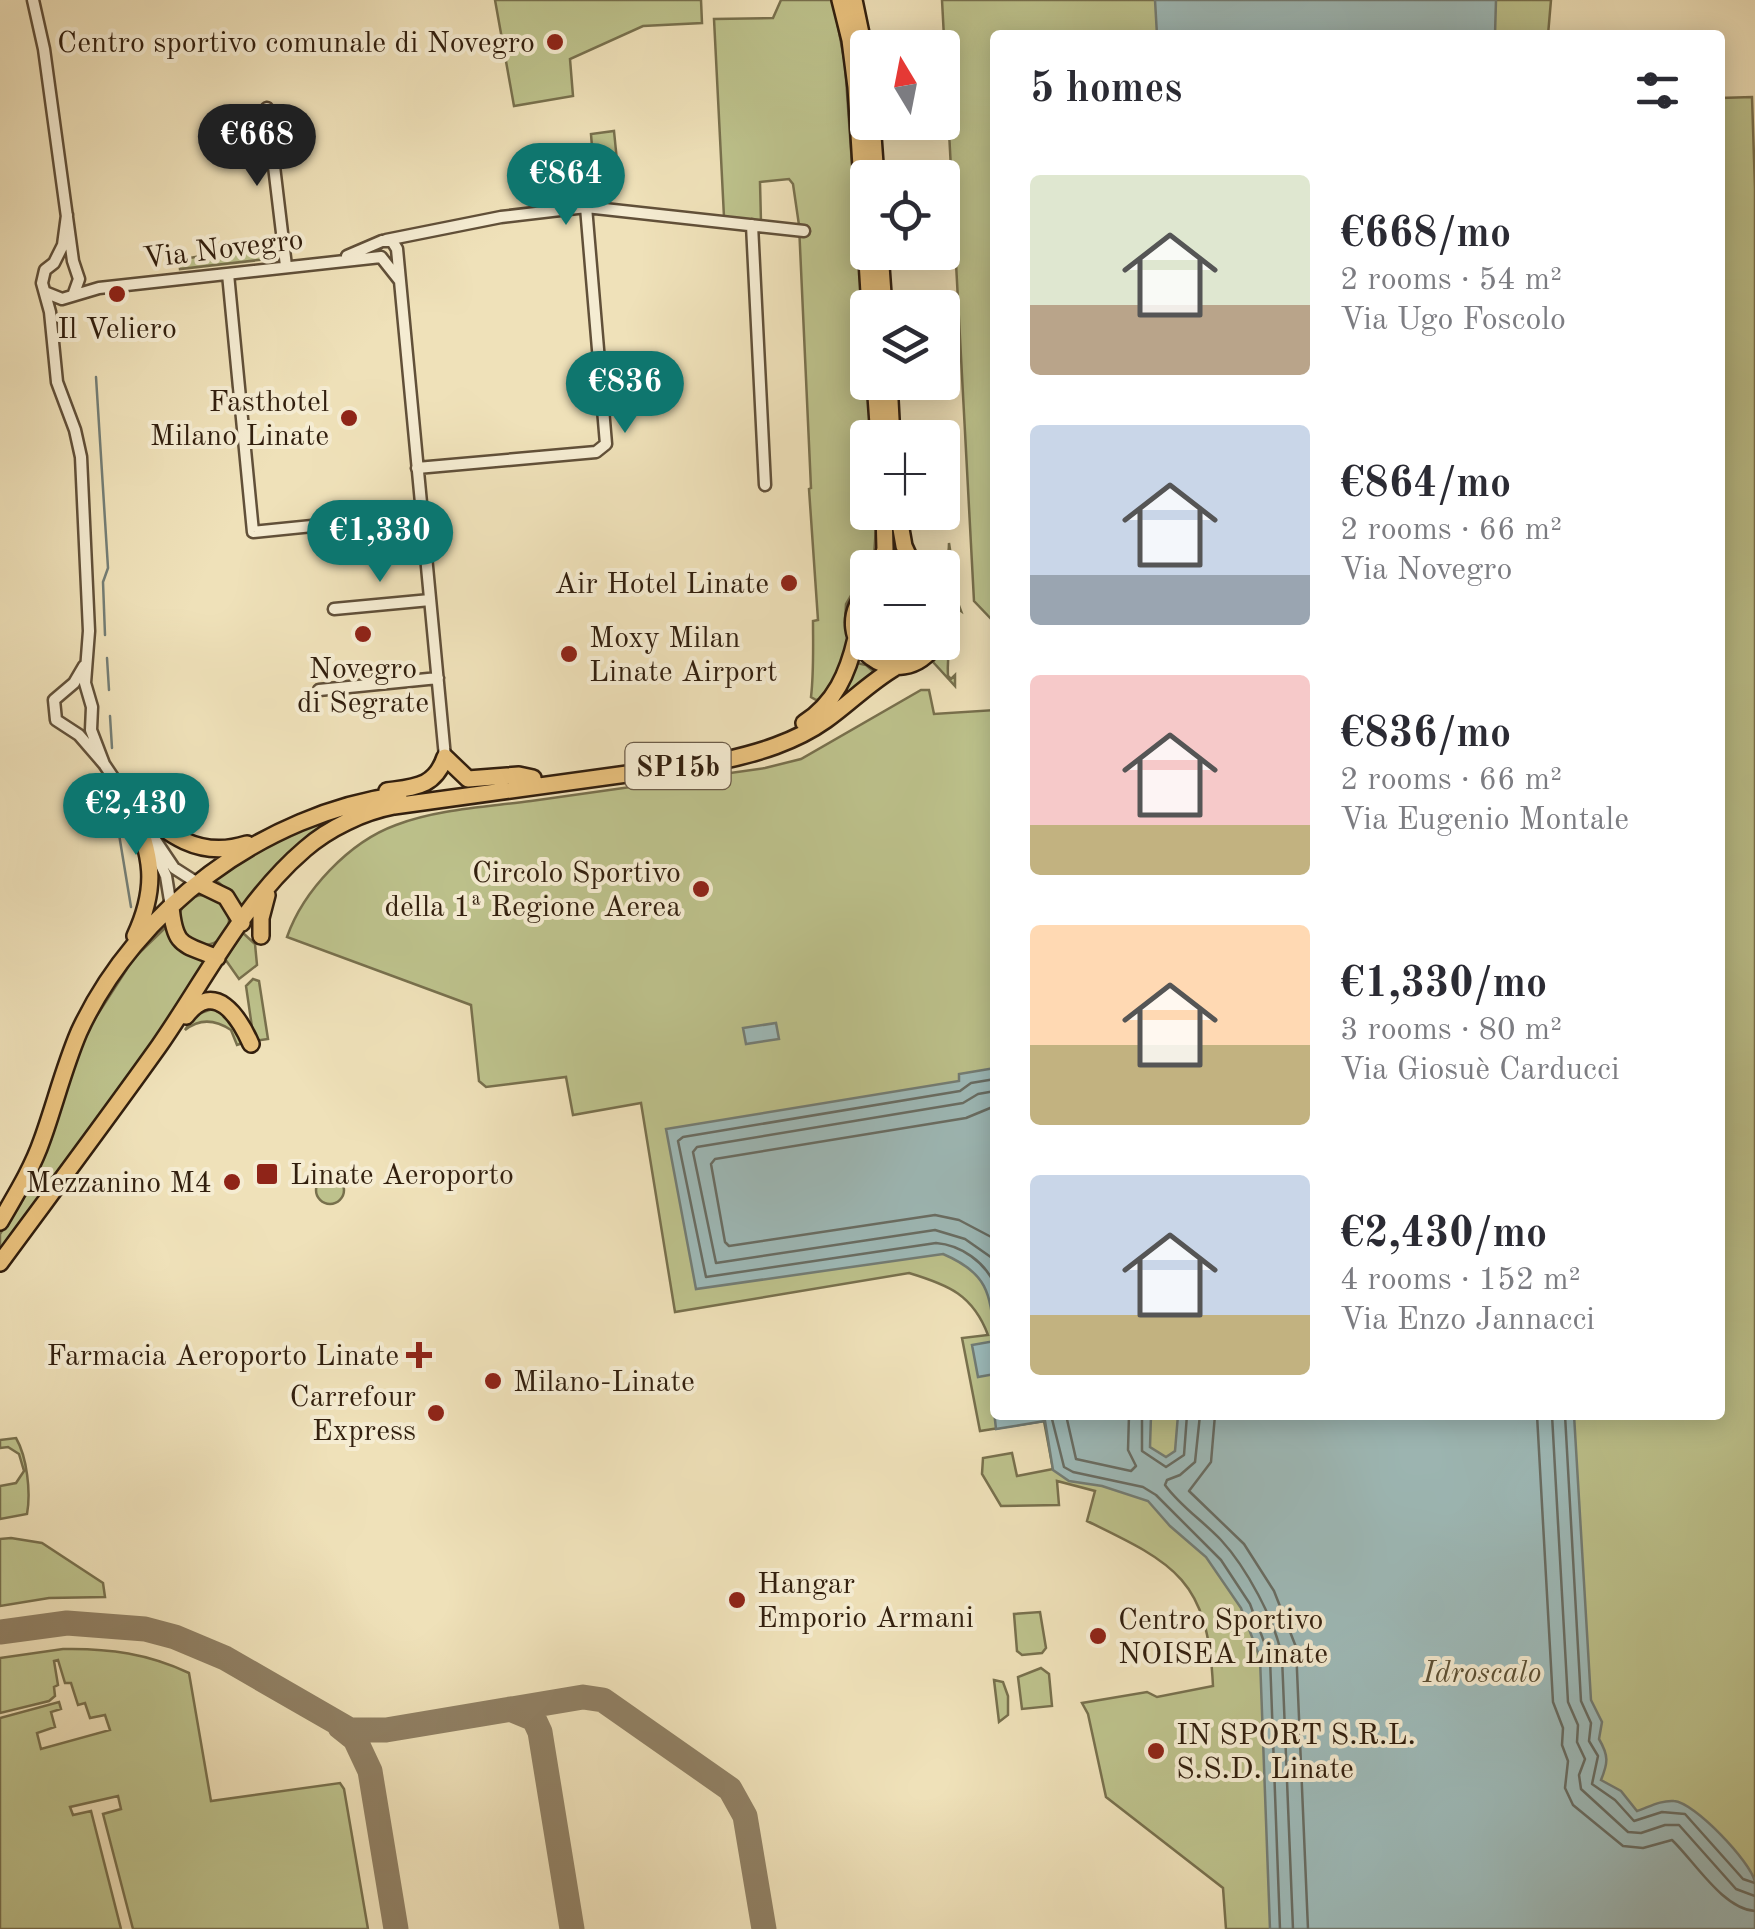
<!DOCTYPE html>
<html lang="en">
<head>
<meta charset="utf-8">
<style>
	:root { --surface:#fff; --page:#f2f2f3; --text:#2b2b33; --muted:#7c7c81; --accent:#0f766e }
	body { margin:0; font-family:"Old Standard TT",serif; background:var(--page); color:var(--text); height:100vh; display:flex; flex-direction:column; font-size:38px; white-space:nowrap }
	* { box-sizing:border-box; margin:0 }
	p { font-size:32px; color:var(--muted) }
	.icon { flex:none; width:55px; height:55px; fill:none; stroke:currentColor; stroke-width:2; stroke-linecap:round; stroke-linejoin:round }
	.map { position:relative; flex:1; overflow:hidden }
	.sheet { position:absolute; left:990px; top:30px; width:735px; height:1390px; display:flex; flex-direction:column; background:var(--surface); border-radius:10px; box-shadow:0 5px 25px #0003 }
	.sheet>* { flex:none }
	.needle { width:65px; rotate:350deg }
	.buttons { position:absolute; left:850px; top:30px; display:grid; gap:20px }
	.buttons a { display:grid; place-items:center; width:110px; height:110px; border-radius:10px; background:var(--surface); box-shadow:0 5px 25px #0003; font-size:50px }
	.price { position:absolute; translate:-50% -85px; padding:0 22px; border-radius:35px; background:var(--accent); color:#fff; font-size:32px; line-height:65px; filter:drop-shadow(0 2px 5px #0008) }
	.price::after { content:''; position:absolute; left:50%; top:60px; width:30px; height:22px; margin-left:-15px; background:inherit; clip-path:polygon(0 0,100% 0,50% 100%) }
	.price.on { background:#222; color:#fff }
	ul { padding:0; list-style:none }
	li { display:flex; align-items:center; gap:30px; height:250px; padding:0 40px }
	li span { display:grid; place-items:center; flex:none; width:280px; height:200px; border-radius:10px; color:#555 }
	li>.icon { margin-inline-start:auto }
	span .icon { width:120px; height:120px; fill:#fffc; stroke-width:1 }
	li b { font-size:42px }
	h2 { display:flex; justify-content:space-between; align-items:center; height:120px; padding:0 40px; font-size:42px }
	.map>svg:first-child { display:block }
</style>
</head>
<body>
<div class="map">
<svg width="1755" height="1929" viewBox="0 0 1755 1929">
	<rect width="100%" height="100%" fill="#efe1b9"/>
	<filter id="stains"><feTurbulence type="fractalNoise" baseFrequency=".002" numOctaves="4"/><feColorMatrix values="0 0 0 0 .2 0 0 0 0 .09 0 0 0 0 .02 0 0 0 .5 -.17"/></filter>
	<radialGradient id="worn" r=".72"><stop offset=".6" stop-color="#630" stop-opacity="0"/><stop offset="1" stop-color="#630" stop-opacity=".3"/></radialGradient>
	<!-- green -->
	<path fill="#bdc28c" stroke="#78704d" stroke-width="2.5" d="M495 0H701L702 23 643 26 570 59 573 96 514 106Z
		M781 0H833L845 64 871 437 868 438V512L877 513 874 556 846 604 845 622 850 652 825 698 816 700 811 697C814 671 813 644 813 621L818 620 809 489 811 488 799 225 793 184 789 179 760 182 761 222 724 217 714 19 773 18Z
		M942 0H1551L1548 35H995V663L993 621 974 601Z
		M1752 97 1755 189V1929H1226L1223 1888 1106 1797 1088 1714 1082 1703 1147 1692 1157 1697 1213 1686C1208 1580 1176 1564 1087 1521L1095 1491 1057 1481 1059 1505 1001 1506 982 1474 983 1458 1012 1453 1017 1476 1053 1469 1044 1421 980 1431 962 1338 988 1335C973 1295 949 1285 909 1273L675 1312 641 1103 573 1115 566 1077 486 1087 479 1081 471 1005 287 937C303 891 349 842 396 825 438 809 487 807 531 801 609 790 687 779 765 768L801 759 921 690H929L934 714 995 710V1415H1720V98Z
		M614 131 618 171 594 173 591 134Z
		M276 242 277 258 180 269 179 260Z
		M949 543 958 603 961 611 943 599C942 579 949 562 949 543Z
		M952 620 956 622C949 640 947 656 948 676L951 679 955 675V686L933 662 948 641Z
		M868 643H929C910 663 886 665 868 643Z
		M857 663 866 665 874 672 829 712Z
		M363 809 241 909 233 896 216 880C257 846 312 824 363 809Z
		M179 920a25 25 0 1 1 50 0a25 25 0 1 1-50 0Z
		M166 927 180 950 204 960 205 965 155 1042 0 1254V1234L32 1179 85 1034 134 958Z
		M243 933 255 944 257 965 239 979 225 959Z
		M253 979 259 981 268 1039 254 1041 246 986Z
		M212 1009 227 1015 243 1043 237 1045 231 1030C216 1020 200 1018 185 1030L195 1015Z
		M316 1190a14 14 0 1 1 28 0a14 14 0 1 1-28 0Z
		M16 1438C27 1457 31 1492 27 1514L0 1519V1486L16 1483 24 1471 19 1454 8 1447 0 1448V1440Z
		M11 1538 42 1543 103 1583 105 1597 49 1598 0 1606V1539Z
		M1040 1612 1046 1648 1042 1653 1022 1655 1017 1651 1014 1614Z
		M63 1649C109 1648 149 1654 189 1673L211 1801 340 1783 344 1789 368 1929H133L103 1814 121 1809 118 1796 70 1807 73 1815 91 1811 121 1929H0V1718L59 1702 61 1709 51 1712 55 1727 37 1733 41 1749 110 1730 105 1715 90 1718 85 1703 78 1705 71 1683H65L58 1660 54 1661 58 1685 54 1687 55 1696 49 1701 0 1713V1658Z
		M1041 1668 1049 1674 1052 1706 1022 1709 1018 1677Z
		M994 1680 1003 1682 1008 1696V1715L999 1722Z"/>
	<!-- water -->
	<path fill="#9ebbba" stroke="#737d75" stroke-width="2.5" d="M1155 0H1496L1495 35H1157Z
		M776 1023 779 1039 746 1044 743 1028Z
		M995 1068V1374L978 1377 972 1345 995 1341C990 1295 990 1274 943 1254L696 1289 666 1129 959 1081V1074Z
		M994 1411 995 1415H1151L1150 1447 1166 1457 1175 1451 1178 1415H1574L1591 1700 1602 1722 1599 1739C1609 1756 1608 1763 1601 1780L1621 1791 1637 1811C1649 1807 1661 1800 1674 1801 1694 1802 1751 1862 1755 1882 1755 1896 1755 1914 1755 1929H1270L1260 1658 1241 1608 1206 1557 1170 1526 1148 1501 1102 1486 1069 1481 1053 1470 1045 1421 996 1429Z"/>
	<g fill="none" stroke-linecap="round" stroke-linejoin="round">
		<!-- shore -->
		<path stroke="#686d64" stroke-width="2.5" d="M995 1079 971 1083 960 1091 683 1137 678 1141 706 1277 936 1243C961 1245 985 1262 995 1285
			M995 1091 978 1094 963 1103 697 1147 693 1152 716 1263 935 1230 965 1239 995 1260
			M995 1106 966 1118 715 1159 711 1164 725 1242 729 1246 935 1215 959 1220 995 1239
			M1051 1415 1064 1467 1073 1472 1143 1487 1156 1495 1221 1560 1250 1604 1270 1658 1280 1929
			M1066 1415 1076 1459 1131 1471 1136 1466 1128 1450 1129 1415
			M1142 1415V1451L1166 1467 1184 1455 1187 1415
			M1200 1415 1195 1462 1180 1475 1167 1480 1165 1485C1181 1507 1202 1520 1221 1540 1246 1567 1275 1620 1282 1657L1293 1929
			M1215 1415 1211 1462 1189 1491 1244 1544 1274 1591 1296 1647 1308 1929
			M1537 1415 1553 1702 1563 1728 1562 1745 1568 1761 1565 1788 1573 1805 1623 1846 1643 1848 1672 1840C1695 1862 1723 1909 1755 1911
			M1552 1415 1568 1702 1578 1725 1577 1742 1585 1759 1579 1775 1581 1789 1628 1832 1641 1833 1665 1825H1679L1736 1889 1755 1896
			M1565 1415 1581 1701 1591 1723 1589 1741 1598 1756 1592 1784 1615 1800 1634 1821 1662 1812 1685 1814 1743 1879 1755 1883"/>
		<!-- stream -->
		<path stroke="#737d75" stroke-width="2.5" d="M96 377 108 568 103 582 105 635
			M107 658 109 690
			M110 716 112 748
			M115 810 131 907"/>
		<!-- taxiway -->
		<path stroke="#908064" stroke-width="25" d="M0 1632 67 1623 145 1629 175 1637 225 1658 350 1730H386L583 1697 603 1700 730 1789 745 1816 764 1929
			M510 1709 534 1719 540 1732 572 1929
			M340 1727 355 1739 370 1771 396 1929"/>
		<!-- minor casing -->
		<g stroke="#615039" stroke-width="15">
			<path id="minor" d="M33 0 44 49 73 261 79 279 74 293
				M267 108 286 266
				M67 215 63 245 54 263 45 270 42 283 50 312 57 382 75 430 81 457 89 631 85 683 92 707 91 730 104 764
				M752 225 765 485
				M386 240 501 217 586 207 804 231
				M382 241H392L397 249 445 757
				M347 256 382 241
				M381 257 400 281
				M228 274 253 532 421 515
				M47 293 62 299 99 288 381 257
				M417 468 596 452 606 444 586 207
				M334 609 430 600
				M84 666 74 683 54 700 56 720 79 735 104 764 174 868 199 884
				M319 690 438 678
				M149 839 166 876 171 907"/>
		</g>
		<!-- primary casing -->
		<g stroke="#321f0e" stroke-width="20">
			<path id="primary" d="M840 0 850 40 856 87 870 308
				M854 0 868 67
				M872 122 876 178
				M880 252 884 308
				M875 382 879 438
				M889 382 892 438
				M898 512 904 546 914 568
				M880 568 885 549 884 512
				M868 590C821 641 900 701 937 642
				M804 723C835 703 848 673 856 638
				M387 791C415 787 435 787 445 757L468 779 519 775 533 778
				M131 802C167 833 197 860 247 844
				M132 805C151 857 159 884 135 936
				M199 884 226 897 242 923
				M171 907C175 949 184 943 217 958
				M261 936V918L267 895
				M186 1016C215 979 239 1017 251 1044
				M0 1222C15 1196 32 1169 42 1140 55 1104 64 1067 79 1032 136 908 264 814 399 795
				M0 1263C53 1191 107 1119 159 1046 205 980 243 902 305 849 329 828 363 812 394 806L721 761C758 753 795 742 826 720 850 703 870 682 896 667"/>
		</g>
		<!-- minor -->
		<use href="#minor" stroke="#f5ecd2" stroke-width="10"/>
		<!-- primary -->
		<use href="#primary" stroke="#e8c07c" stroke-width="15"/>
	</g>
	<!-- markers -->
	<g fill="#8f2418" stroke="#f5ecd2" stroke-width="4">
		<circle cx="555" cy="42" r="10"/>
		<circle cx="117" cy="294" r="10"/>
		<circle cx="349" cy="418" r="10"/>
		<circle cx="789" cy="583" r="10"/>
		<circle cx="363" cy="634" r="10"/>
		<circle cx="569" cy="654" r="10"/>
		<circle cx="701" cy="889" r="10"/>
		<rect x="255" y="1162" width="24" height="24" rx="5"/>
		<circle cx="232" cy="1182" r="10"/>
		<path d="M414 1340h10v10h10v10h-10v10h-10v-10h-10v-10h10z"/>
		<circle cx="493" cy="1381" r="10"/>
		<circle cx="436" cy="1413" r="10"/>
		<circle cx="737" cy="1600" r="10"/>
		<circle cx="1098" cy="1636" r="10"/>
		<circle cx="1156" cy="1751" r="10"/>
	</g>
	<g text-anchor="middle" stroke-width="8" stroke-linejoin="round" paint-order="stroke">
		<!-- shield labels -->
		<rect fill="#f5ecd2" stroke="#6c5c49" stroke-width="2.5" x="625.5" y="743" width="105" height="46" rx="8"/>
		<g font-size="28" font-weight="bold" fill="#321f0e">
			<text x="678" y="776">SP15b</text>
		</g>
		<!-- poi labels -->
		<g font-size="30" fill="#321f0e" stroke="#f5ecd2" text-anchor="end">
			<text x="535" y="52">Centro sportivo comunale di Novegro</text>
			<text x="117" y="338" text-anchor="middle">Il Veliero</text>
			<text x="329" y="411">Fasthotel<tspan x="329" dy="34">Milano Linate</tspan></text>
			<text x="769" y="593">Air Hotel Linate</text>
			<text x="589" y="647" text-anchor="start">Moxy Milan<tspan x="589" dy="34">Linate Airport</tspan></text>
			<text x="363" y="678" text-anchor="middle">Novegro<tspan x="363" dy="34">di Segrate</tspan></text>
			<text x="681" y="882">Circolo Sportivo<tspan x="681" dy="34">della 1ª Regione Aerea</tspan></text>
			<text x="290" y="1184" text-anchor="start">Linate Aeroporto</text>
			<text x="212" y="1192">Mezzanino M4</text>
			<text x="399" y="1365">Farmacia Aeroporto Linate</text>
			<text x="513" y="1391" text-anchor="start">Milano-Linate</text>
			<text x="416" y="1406">Carrefour<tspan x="416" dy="34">Express</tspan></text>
			<text x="757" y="1593" text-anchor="start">Hangar<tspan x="757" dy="34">Emporio Armani</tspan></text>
			<text x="1118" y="1629" text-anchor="start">Centro Sportivo<tspan x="1118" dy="34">NOISEA Linate</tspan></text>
			<text x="1176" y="1744" text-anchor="start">IN SPORT S.R.L.<tspan x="1176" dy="34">S.S.D. Linate</tspan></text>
		</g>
		<!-- street labels -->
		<g font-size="30" fill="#321f0e" stroke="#f5ecd2">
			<text transform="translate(223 248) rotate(-7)" y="10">Via Novegro</text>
		</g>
		<!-- park labels -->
		<g font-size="30" font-style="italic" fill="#5c5034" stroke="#f5ecd2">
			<text x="1482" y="1682">Idroscalo</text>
		</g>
	</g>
	<rect width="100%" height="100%" filter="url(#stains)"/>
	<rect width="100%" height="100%" fill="url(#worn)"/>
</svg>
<div class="buttons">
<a><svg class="needle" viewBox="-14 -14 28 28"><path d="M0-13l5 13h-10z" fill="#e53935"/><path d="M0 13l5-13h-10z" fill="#7c7c81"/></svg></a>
<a><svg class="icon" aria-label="locate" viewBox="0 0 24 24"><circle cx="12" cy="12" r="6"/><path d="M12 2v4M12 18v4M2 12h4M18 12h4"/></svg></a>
<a><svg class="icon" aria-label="layers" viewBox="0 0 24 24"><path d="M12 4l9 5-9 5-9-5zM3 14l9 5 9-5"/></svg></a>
<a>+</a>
<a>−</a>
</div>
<b class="price on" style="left:257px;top:189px">€668</b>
<b class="price" style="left:566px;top:228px">€864</b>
<b class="price" style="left:625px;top:436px">€836</b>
<b class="price" style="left:380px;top:585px">€1,330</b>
<b class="price" style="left:136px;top:858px">€2,430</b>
<section class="sheet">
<h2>5 homes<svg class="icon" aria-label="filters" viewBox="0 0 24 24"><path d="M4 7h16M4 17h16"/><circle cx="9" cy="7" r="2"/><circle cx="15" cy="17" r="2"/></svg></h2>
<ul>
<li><span style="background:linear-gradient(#dfe7d0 65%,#b9a48a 0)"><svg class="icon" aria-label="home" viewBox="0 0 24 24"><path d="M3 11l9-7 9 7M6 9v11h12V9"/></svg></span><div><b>€668/mo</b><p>2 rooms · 54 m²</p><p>Via Ugo Foscolo</p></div></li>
<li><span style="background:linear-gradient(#c9d6e8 75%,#9aa5b1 0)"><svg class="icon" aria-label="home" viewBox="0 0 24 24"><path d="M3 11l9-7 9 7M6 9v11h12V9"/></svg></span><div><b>€864/mo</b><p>2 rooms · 66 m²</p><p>Via Novegro</p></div></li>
<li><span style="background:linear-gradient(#f6c9c9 75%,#c2b280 0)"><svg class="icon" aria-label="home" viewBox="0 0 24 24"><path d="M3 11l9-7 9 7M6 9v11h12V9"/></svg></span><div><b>€836/mo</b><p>2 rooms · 66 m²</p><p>Via Eugenio Montale</p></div></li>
<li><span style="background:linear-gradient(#ffd9b3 60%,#c2b280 0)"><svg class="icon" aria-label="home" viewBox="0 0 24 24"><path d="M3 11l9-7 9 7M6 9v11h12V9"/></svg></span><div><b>€1,330/mo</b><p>3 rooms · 80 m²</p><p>Via Giosuè Carducci</p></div></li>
<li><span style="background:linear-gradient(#c9d6e8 70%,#c2b280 0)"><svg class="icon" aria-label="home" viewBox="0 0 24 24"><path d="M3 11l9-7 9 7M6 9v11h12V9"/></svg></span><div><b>€2,430/mo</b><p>4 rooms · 152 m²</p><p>Via Enzo Jannacci</p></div></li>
</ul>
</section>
</div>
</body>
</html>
